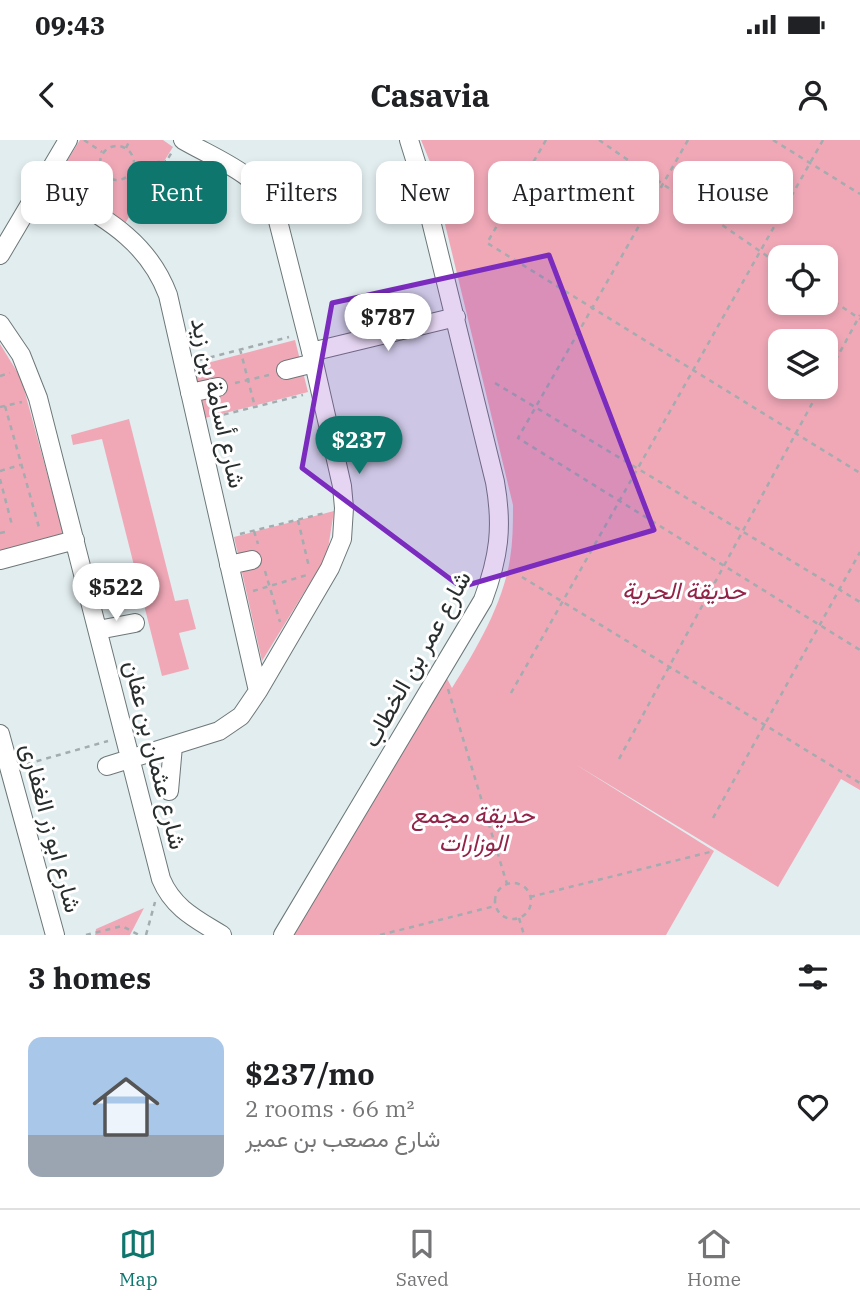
<!DOCTYPE html>
<html lang="en">
<head>
<meta charset="utf-8">
<style>
	:root { --surface:#fff; --page:#f2f2f2; --text:#202124; --muted:#757577; --line:#e0e0e0; --accent:#0f766e }
	body { margin:0; font-family:"IBM Plex Serif",Vazirmatn,serif; background:var(--page); color:var(--text); height:100vh; display:flex; flex-direction:column; font-size:26px; white-space:nowrap }
	* { box-sizing:border-box; margin:0 }
	p { font-size:23px; color:var(--muted) }
	.icon { flex:none; width:38px; height:38px; fill:none; stroke:currentColor; stroke-width:2; stroke-linecap:round; stroke-linejoin:round }
	.map { position:relative; height:795px; overflow:hidden }
	.drawer { display:flex; flex-direction:column; background:var(--surface); flex:1 }
	.drawer>* { flex:none }
	.hud { position:absolute; left:21px; top:21px; width:819px; height:63px; display:flex; gap:14px }
	.buttons { position:absolute; left:768px; top:105px; display:grid; gap:14px }
	.buttons a { display:grid; place-items:center; width:70px; height:70px; border-radius:14px; background:var(--surface); box-shadow:0 4px 10px #0003; font-size:35px }
	.price { position:absolute; translate:-50% -60px; padding:0 16px; border-radius:24px; background:#fff; color:#222; font-size:23px; line-height:46px; filter:drop-shadow(0 2px 4px #0008) }
	.price::after { content:''; position:absolute; left:50%; top:42px; width:21px; height:16px; margin-left:-10px; background:inherit; clip-path:polygon(0 0,100% 0,50% 100%) }
	.price.selected { background:var(--accent); color:#fff }
	ul { padding:0; list-style:none }
	li { display:flex; align-items:center; gap:21px; height:175px; padding:0 28px }
	li+li { border-top:2px solid var(--line) }
	li span { display:grid; place-items:center; flex:none; width:196px; height:140px; border-radius:14px; color:#555 }
	li>.icon { margin-inline-start:auto }
	span .icon { width:84px; height:84px; fill:#fffc; stroke-width:1 }
	li b { font-size:30px }
	h2 { display:flex; justify-content:space-between; align-items:center; height:84px; padding:0 28px; font-size:30px }
	.chip { padding:0 24px; border-radius:14px; background:var(--surface); box-shadow:0 4px 10px #0003; font-size:24px; line-height:63px }
	.chip.selected { background:var(--accent); color:#fff }
	.status { display:flex; justify-content:space-between; align-items:center; height:49px; padding:0 35px; background:var(--surface); direction:ltr }
	.status svg { height:19px; fill:currentColor }
	header { display:flex; justify-content:space-between; align-items:center; height:91px; padding:0 28px; background:var(--surface); font-size:32px; font-weight:800 }
	.tab-bar { display:flex; justify-content:space-around; align-items:center; height:98px; border-top:2px solid var(--line); background:var(--surface); font-size:19px; color:var(--muted) }
	.tab-bar a { display:grid; justify-items:center; gap:4px }
	.tab-bar .selected { color:var(--accent) }
	.map>svg:first-child { display:block }
</style>
</head>
<body>
<div class="status"><b>09:43</b><svg viewBox="0 0 49 12"><path d="M0 12V9h3v3zM5 12V6h3v6zM10 12V3h3v9zM15 12V0h3v12zM26 1h20v11H26zM47 4h2v5h-2z"/></svg></div>
<header><svg class="icon" aria-label="back" viewBox="0 0 24 24"><path d="M15 5l-7 7 7 7"/></svg>Casavia<svg class="icon" aria-label="person" viewBox="0 0 24 24"><circle cx="12" cy="8" r="4"/><path d="M4 21q1-7 8-7t8 7"/></svg></header>
<div class="map">
<svg width="860" height="795" viewBox="0 0 860 795">
	<rect width="100%" height="100%" fill="#e2edef"/>
	<!-- green -->
	<path fill="#f0a8b7" fill-rule="evenodd" d="M80 0H163L173 7 124 85 58 41 57 37Z
		M421 0H860V650L841 639 778 747 575 624 714 711 666 795H283L442 529 452 548C476 510 503 464 510 419 513 401 513 383 513 365L430 22ZM780 117H826V163H780ZM780 201H826V247H780Z
		M295 200 308 252 205 278 192 227Z
		M0 204 21 238 65 399 0 419Z
		M129 279 175 461 188 459 196 489 179 493 189 529 162 536 102 299 73 305 71 295Z
		M334 371 327 415 262 521 234 397Z
		M144 768 130 795H95L96 789Z"/>
	<g fill="none" stroke-linecap="round" stroke-linejoin="round">
		<!-- minor casing -->
		<g stroke="#6d7778" stroke-width="20">
			<path id="minor" d="M43 42C95 74 145 94 168 155L258 551
				M0 115 68 0
				M0 184 21 215 38 258 161 739C173 768 196 779 222 795
				M311 212 456 177
				M286 230 314 223
				M190 253 218 247
				M0 420 75 400
				M229 425 252 420
				M98 490 135 483
				M0 594 55 795
				M107 626 219 591 241 576 258 551 330 428 342 399 344 368 342 346 314 223 275 69C258 34 216 19 183 0
				M169 651 173 606
				M283 795 483 460C499 417 503 387 495 342L419 32 409 0"/>
		</g>
		<!-- path -->
		<path stroke="#a3acae" stroke-width="2.5" stroke-dasharray="5 5" stroke-linecap="butt" d="M84 0 102 12
			M546 0 487 103 860 333
			M599 0 780 125
			M688 0 518 298 860 510
			M773 0 860 54
			M100 23a17 17 0 1 1 34 0a17 17 0 1 1-34 0Z
			M126 8 130 0
			M135 25 166 21
			M129 34 148 50
			M97 55 107 37
			M131 77 172 12
			M826 156 860 179
			M240 209 255 267
			M200 220 289 197
			M0 236 10 233
			M826 238 860 175
			M235 243 269 235
			M495 243 860 462
			M5 266 40 391
			M0 267 22 262
			M214 277 303 255
			M0 331 20 325
			M0 339 12 385
			M298 380 309 427
			M254 391 258 404
			M0 393 5 392
			M240 394 325 373
			M265 431 280 482
			M522 437 860 643
			M253 451 307 435
			M448 549 507 744
			M511 553 823 0
			M619 619 821 247
			M27 624 108 601
			M713 678 860 412
			M495 761a18 18 0 1 1 36 0a18 18 0 1 1-36 0Z
			M530 757 714 711
			M519 778 524 795
			M86 795 122 786 139 795
			M146 795 155 762
			M380 795 495 766"/>
		<!-- minor -->
		<use href="#minor" stroke="#fff" stroke-width="18"/>
	</g>
	<!-- marked area -->
	<path fill="#7b2cbf" fill-opacity="0.2" stroke="#7b2cbf" stroke-width="5" stroke-linejoin="round" d="M549 115 654 390 461 447 302 328 332 163Z"/>
	<g text-anchor="middle" stroke-width="6" stroke-linejoin="round" paint-order="stroke">
		<!-- street labels -->
		<g font-size="24" fill="#282d2d" stroke="#fff">
			<text transform="translate(218 263) rotate(77)" y="8">شارع أسامة بن زيد</text>
			<text transform="translate(417 519) rotate(-61)" y="8">شارع عمر بن الخطاب</text>
			<text transform="translate(155 615) rotate(76)" y="8">شارع عثمان بن عفان</text>
			<text transform="translate(51 688) rotate(75)" y="8">شارع ابو زر الغفارى</text>
		</g>
		<!-- park labels -->
		<g font-size="24" font-style="italic" fill="#922349" stroke="#fff">
			<text x="684" y="459">حديقة الحرية</text>
			<text x="473" y="683">حديقة مجمع<tspan x="473" dy="28">الوزارات</tspan></text>
		</g>
	</g>
</svg>
<div class="buttons">
<a><svg class="icon" aria-label="locate" viewBox="0 0 24 24"><circle cx="12" cy="12" r="6"/><path d="M12 2v4M12 18v4M2 12h4M18 12h4"/></svg></a>
<a><svg class="icon" aria-label="layers" viewBox="0 0 24 24"><path d="M12 4l9 5-9 5-9-5zM3 14l9 5 9-5"/></svg></a>
</div>
<b class="price" style="left:388px;top:213px">$787</b>
<b class="price selected" style="left:359px;top:336px">$237</b>
<b class="price" style="left:116px;top:483px">$522</b>
<div class="hud">
<a class="chip">Buy</a>
<a class="chip selected">Rent</a>
<a class="chip">Filters</a>
<a class="chip">New</a>
<a class="chip">Apartment</a>
<a class="chip">House</a>
</div>
</div>
<section class="drawer">
<h2>3 homes<svg class="icon" aria-label="filters" viewBox="0 0 24 24"><path d="M4 7h16M4 17h16"/><circle cx="9" cy="7" r="2"/><circle cx="15" cy="17" r="2"/></svg></h2>
<ul>
<li><span style="background:linear-gradient(#a9c7e8 70%,#9aa5b1 0)"><svg class="icon" aria-label="home" viewBox="0 0 24 24"><path d="M3 11l9-7 9 7M6 9v11h12V9"/></svg></span><div><b>$237/mo</b><p>2 rooms · 66 m²</p><p>شارع مصعب بن عمير</p></div><svg class="icon" aria-label="heart" viewBox="0 0 24 24"><path d="M12 20l-8-8c-3-5 5-10 8-4 3-6 11-1 8 4z"/></svg></li>
</ul>
</section>
<nav class="tab-bar">
<a class="selected"><svg class="icon" aria-label="map" viewBox="0 0 24 24"><path d="M3 6l6-2 6 2 6-2v14l-6 2-6-2-6 2zM9 4v14M15 6v14"/></svg>Map</a>
<a><svg class="icon" aria-label="saved" viewBox="0 0 24 24"><path d="M7 4h10v16l-5-4-5 4z"/></svg>Saved</a>
<a><svg class="icon" aria-label="home" viewBox="0 0 24 24"><path d="M3 11l9-7 9 7M6 9v11h12V9"/></svg>Home</a>
</nav>
</body>
</html>
